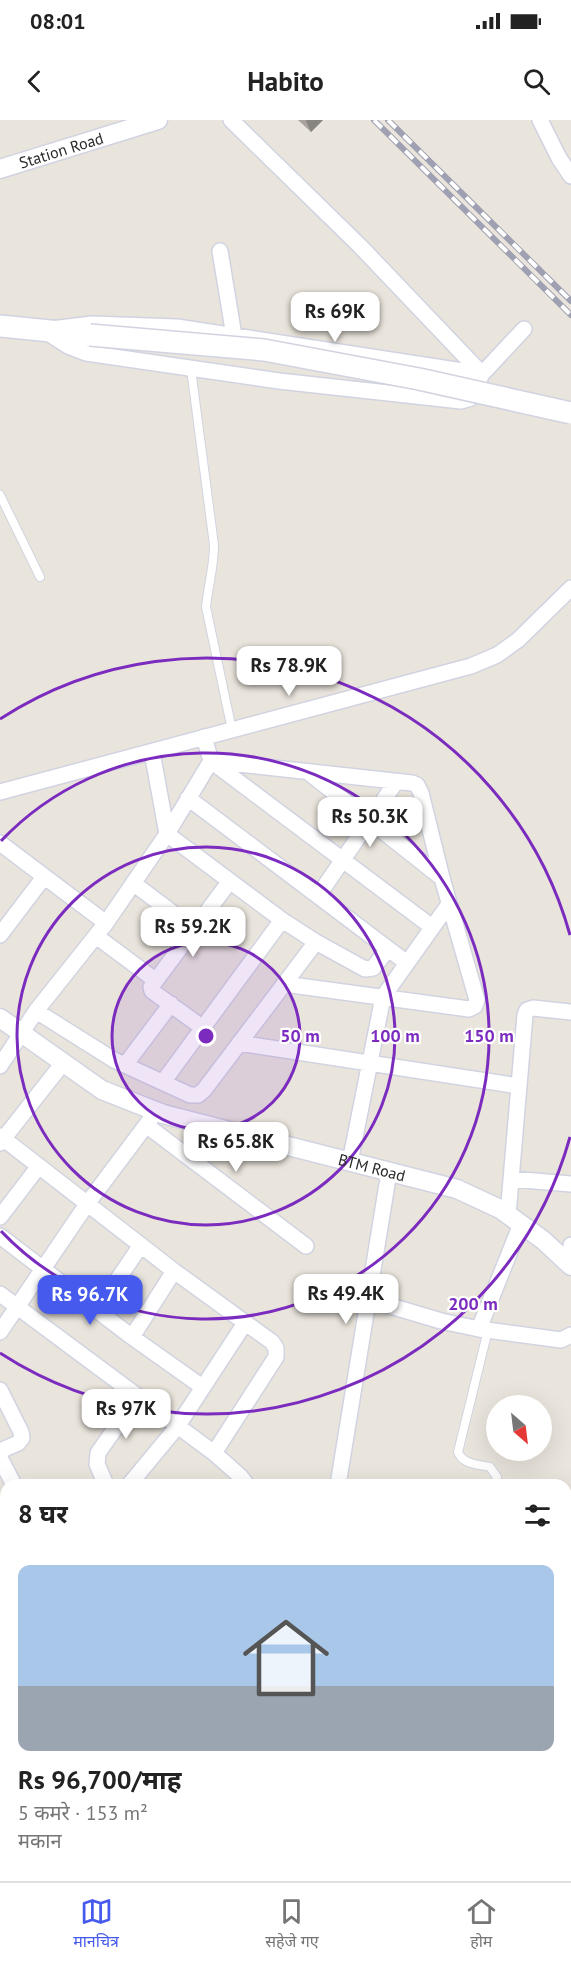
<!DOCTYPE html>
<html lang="hi">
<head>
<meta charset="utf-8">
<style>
	:root { --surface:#fff; --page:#f6f6f6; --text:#222; --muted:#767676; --line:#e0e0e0; --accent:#465aed }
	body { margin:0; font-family:"PT Sans","Noto Sans Devanagari",sans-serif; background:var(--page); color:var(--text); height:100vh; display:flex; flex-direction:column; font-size:22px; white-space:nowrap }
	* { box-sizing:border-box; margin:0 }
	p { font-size:20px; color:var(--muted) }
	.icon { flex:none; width:33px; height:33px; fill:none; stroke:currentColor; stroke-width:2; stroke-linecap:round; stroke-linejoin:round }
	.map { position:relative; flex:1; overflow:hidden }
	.panel { position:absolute; left:0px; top:1359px; width:572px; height:402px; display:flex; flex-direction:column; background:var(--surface); border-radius:18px 18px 0 0; box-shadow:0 6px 24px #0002 }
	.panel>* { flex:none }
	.needle { width:39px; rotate:152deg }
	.tools { position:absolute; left:486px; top:1275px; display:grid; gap:12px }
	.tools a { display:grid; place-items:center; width:66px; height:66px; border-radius:50%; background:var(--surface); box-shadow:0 6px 24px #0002; font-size:30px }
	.price { position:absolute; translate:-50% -51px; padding:0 14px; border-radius:12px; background:#fff; color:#222; font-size:20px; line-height:39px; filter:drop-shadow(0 2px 3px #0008) }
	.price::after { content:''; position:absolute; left:50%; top:36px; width:18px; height:14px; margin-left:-9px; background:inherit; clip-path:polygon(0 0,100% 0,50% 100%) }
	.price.on { background:var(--accent); color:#fff }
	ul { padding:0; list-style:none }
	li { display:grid; align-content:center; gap:12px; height:318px; padding:0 18px }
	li+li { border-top:2px solid var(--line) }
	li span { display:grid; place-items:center; height:186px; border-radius:12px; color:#555 }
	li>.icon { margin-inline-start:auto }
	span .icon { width:108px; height:108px; fill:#fffc; stroke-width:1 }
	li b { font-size:26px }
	h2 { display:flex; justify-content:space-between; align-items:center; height:72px; padding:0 18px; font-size:26px }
	.status { display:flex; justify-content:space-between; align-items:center; height:42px; padding:0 30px; background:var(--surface); direction:ltr }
	.status svg { height:16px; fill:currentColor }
	header { display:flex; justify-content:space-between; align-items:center; height:78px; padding:0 18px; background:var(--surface); font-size:27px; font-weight:700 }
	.menu { display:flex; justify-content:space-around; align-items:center; height:84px; border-top:2px solid var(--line); background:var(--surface); font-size:16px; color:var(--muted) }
	.menu a { display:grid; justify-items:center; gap:3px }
	.menu .on { color:var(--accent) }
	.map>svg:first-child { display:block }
</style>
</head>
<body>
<div class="status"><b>08:01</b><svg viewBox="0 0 49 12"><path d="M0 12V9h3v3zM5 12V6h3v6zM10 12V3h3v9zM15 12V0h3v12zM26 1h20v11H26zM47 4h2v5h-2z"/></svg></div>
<header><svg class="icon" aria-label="back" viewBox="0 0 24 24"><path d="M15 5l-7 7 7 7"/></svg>Habito<svg class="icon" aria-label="search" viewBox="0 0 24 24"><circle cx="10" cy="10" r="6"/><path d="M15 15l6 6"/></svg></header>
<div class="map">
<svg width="571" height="1761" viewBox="0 0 571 1761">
	<rect width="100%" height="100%" fill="#eae5dc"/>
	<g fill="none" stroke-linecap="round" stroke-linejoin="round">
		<!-- service casing -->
		<g stroke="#d1d3e1" stroke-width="10">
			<path id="service" d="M191 249 214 425C214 447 208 466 206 487L232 610
				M0 375 40 457
				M488 1210 458 1332C463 1345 478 1344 490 1347L497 1357 495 1365
				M175 1755 178 1761"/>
		</g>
		<!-- minor casing -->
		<g stroke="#d1d3e1" stroke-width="18">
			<path id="minor" d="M231 0 360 126 482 254 524 209
				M540 0 559 38 571 56
				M220 131 234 216
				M92 204 177 207 482 254 471 278 461 281 279 261 86 233 68 226 43 210Z
				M204 617 211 641 432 807
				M152 632 167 714 282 800 316 822 365 849 373 848 388 829
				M211 641 412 663 417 665 421 673 442 758 477 880 475 886 469 889 284 864
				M308 652 442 758
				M0 672 471 546 497 535 518 520 571 468
				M188 678 407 843
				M0 723 106 803
				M133 763 194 809
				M318 776 396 662
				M0 815 44 757
				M96 816 155 860
				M36 891 114 940 190 975H198L204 970 316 822
				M203 908 152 871 151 867 230 761
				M239 923 519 966
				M125 945 171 884
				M0 946 36 891 106 803 167 714 211 641
				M163 962 282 800
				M146 1005 306 1126
				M0 1016 174 1151 272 1222 276 1228V1237L214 1333
				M0 1023 63 943
				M350 1042 383 877 449 784
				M511 1059 571 1064
				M508 1095 525 895 527 890 533 888 571 892
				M0 1097 39 1046
				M0 1116 132 1217 201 1266
				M569 1144 571 1125
				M0 1174 214 1333 240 1356 247 1365
				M367 1179 441 1201 479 1209 561 1220 571 1215
				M97 1190 141 1125
				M479 1209 521 1104
				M0 1212 87 1084 156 992
				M132 1217 174 1151
				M0 1270 21 1312 22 1318 18 1323 0 1331
				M0 1338 14 1365
				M106 1365 97 1344 98 1333 137 1277
				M129 1365 177 1307 245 1203
				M338 1365 389 1052
				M0 1468 6 1479
				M0 1510 6 1506
				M0 1566 6 1577
				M566 1634 571 1647
				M0 1707 6 1703
				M566 1742 571 1740
				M253 1761 256 1755
				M511 1761 527 1755"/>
		</g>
		<!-- tertiary casing -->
		<g stroke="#d1d3e1" stroke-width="21">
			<g id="tertiary">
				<path id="s1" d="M0 49 158 0"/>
				<path id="s2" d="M0 898 102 970 163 994 457 1069 500 1089 543 1120 571 1146"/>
			</g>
		</g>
		<!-- secondary casing -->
		<g stroke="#d1d3e1" stroke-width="24">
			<path id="secondary" d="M0 206 90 215"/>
		</g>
		<!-- service -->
		<use href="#service" stroke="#fff" stroke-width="8"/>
		<!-- minor -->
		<use href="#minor" stroke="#fff" stroke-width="15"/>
		<!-- tertiary -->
		<use href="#tertiary" stroke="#fff" stroke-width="18"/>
		<!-- secondary -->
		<use href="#secondary" stroke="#fff" stroke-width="21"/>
		<!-- rail casing -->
		<g stroke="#9fa0b2" stroke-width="6">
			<path id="rail" d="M374 0 571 195
				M388 0 571 181"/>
		</g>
		<!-- rail -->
		<use href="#rail" stroke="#fff" stroke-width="4" stroke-dasharray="11" stroke-linecap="butt"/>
		<!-- secondary-bridge casing -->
		<g stroke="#d1d3e1" stroke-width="24" stroke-linecap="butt">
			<path id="secondary-bridge" d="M90 215 264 230 419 259 571 293"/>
		</g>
		<!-- secondary-bridge -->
		<use href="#secondary-bridge" stroke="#fff" stroke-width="21"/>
	</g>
	<!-- wall -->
	<path fill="#a8a49d" d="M298 0H323L311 12Z"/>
	<!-- shaded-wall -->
	<path fill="#888680" d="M307 0H323L311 12 306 1Z"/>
	<!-- distance rings -->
	<circle cx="206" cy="916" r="94" fill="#7b2cbf" fill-opacity=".12"/>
	<g fill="none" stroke="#7b2cbf" stroke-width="3">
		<circle cx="206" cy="916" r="94"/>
		<circle cx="206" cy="916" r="189"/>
		<path d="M1 721A283 283 0 1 1 1 1111"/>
		<path d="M570 1017A378 378 0 0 1 0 1233M0 599A378 378 0 0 1 570 815"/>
	</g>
	<g text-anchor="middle" stroke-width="4.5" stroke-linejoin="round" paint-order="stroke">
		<!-- street labels -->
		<g font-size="16" fill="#292929" stroke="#fff">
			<text dy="6" stroke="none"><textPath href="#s1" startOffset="64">Station Road</textPath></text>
			<text dy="6" stroke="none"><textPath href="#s2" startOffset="406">BTM Road</textPath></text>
		</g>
	</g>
	<circle cx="206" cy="916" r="9" fill="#7b2cbf" stroke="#fff" stroke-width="3"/>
	<g font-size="18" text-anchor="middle" font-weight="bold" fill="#7b2cbf" stroke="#fff" stroke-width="4.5" stroke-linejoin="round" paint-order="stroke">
		<text x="300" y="922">50 m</text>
		<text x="395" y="922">100 m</text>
		<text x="489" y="922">150 m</text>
		<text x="473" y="1190">200 m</text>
	</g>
</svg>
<div class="tools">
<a><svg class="needle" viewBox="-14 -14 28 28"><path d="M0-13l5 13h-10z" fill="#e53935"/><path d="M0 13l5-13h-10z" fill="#767676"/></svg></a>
</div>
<b class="price" style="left:335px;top:223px">Rs 69K</b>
<b class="price" style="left:289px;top:577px">Rs 78.9K</b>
<b class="price" style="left:370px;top:728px">Rs 50.3K</b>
<b class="price" style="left:193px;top:838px">Rs 59.2K</b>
<b class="price" style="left:236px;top:1053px">Rs 65.8K</b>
<b class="price" style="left:346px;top:1205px">Rs 49.4K</b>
<b class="price on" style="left:90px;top:1206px">Rs 96.7K</b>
<b class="price" style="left:126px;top:1320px">Rs 97K</b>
<section class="panel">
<h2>8 घर<svg class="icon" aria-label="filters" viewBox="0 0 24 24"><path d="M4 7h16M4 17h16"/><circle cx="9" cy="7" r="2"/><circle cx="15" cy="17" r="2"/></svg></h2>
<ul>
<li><span style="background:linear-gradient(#a9c7e8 65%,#9aa5b1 0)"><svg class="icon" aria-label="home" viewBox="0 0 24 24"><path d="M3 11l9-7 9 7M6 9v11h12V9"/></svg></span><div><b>Rs 96,700/माह</b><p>5 कमरे · 153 m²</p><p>मकान</p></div></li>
</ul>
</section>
</div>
<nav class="menu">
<a class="on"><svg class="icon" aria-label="map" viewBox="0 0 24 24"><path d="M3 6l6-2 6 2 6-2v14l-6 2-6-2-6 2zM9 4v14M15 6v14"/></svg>मानचित्र</a>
<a><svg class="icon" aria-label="saved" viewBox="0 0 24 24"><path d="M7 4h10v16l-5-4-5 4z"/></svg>सहेजे गए</a>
<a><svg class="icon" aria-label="home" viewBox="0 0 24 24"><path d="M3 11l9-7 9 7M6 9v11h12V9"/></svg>होम</a>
</nav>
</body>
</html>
